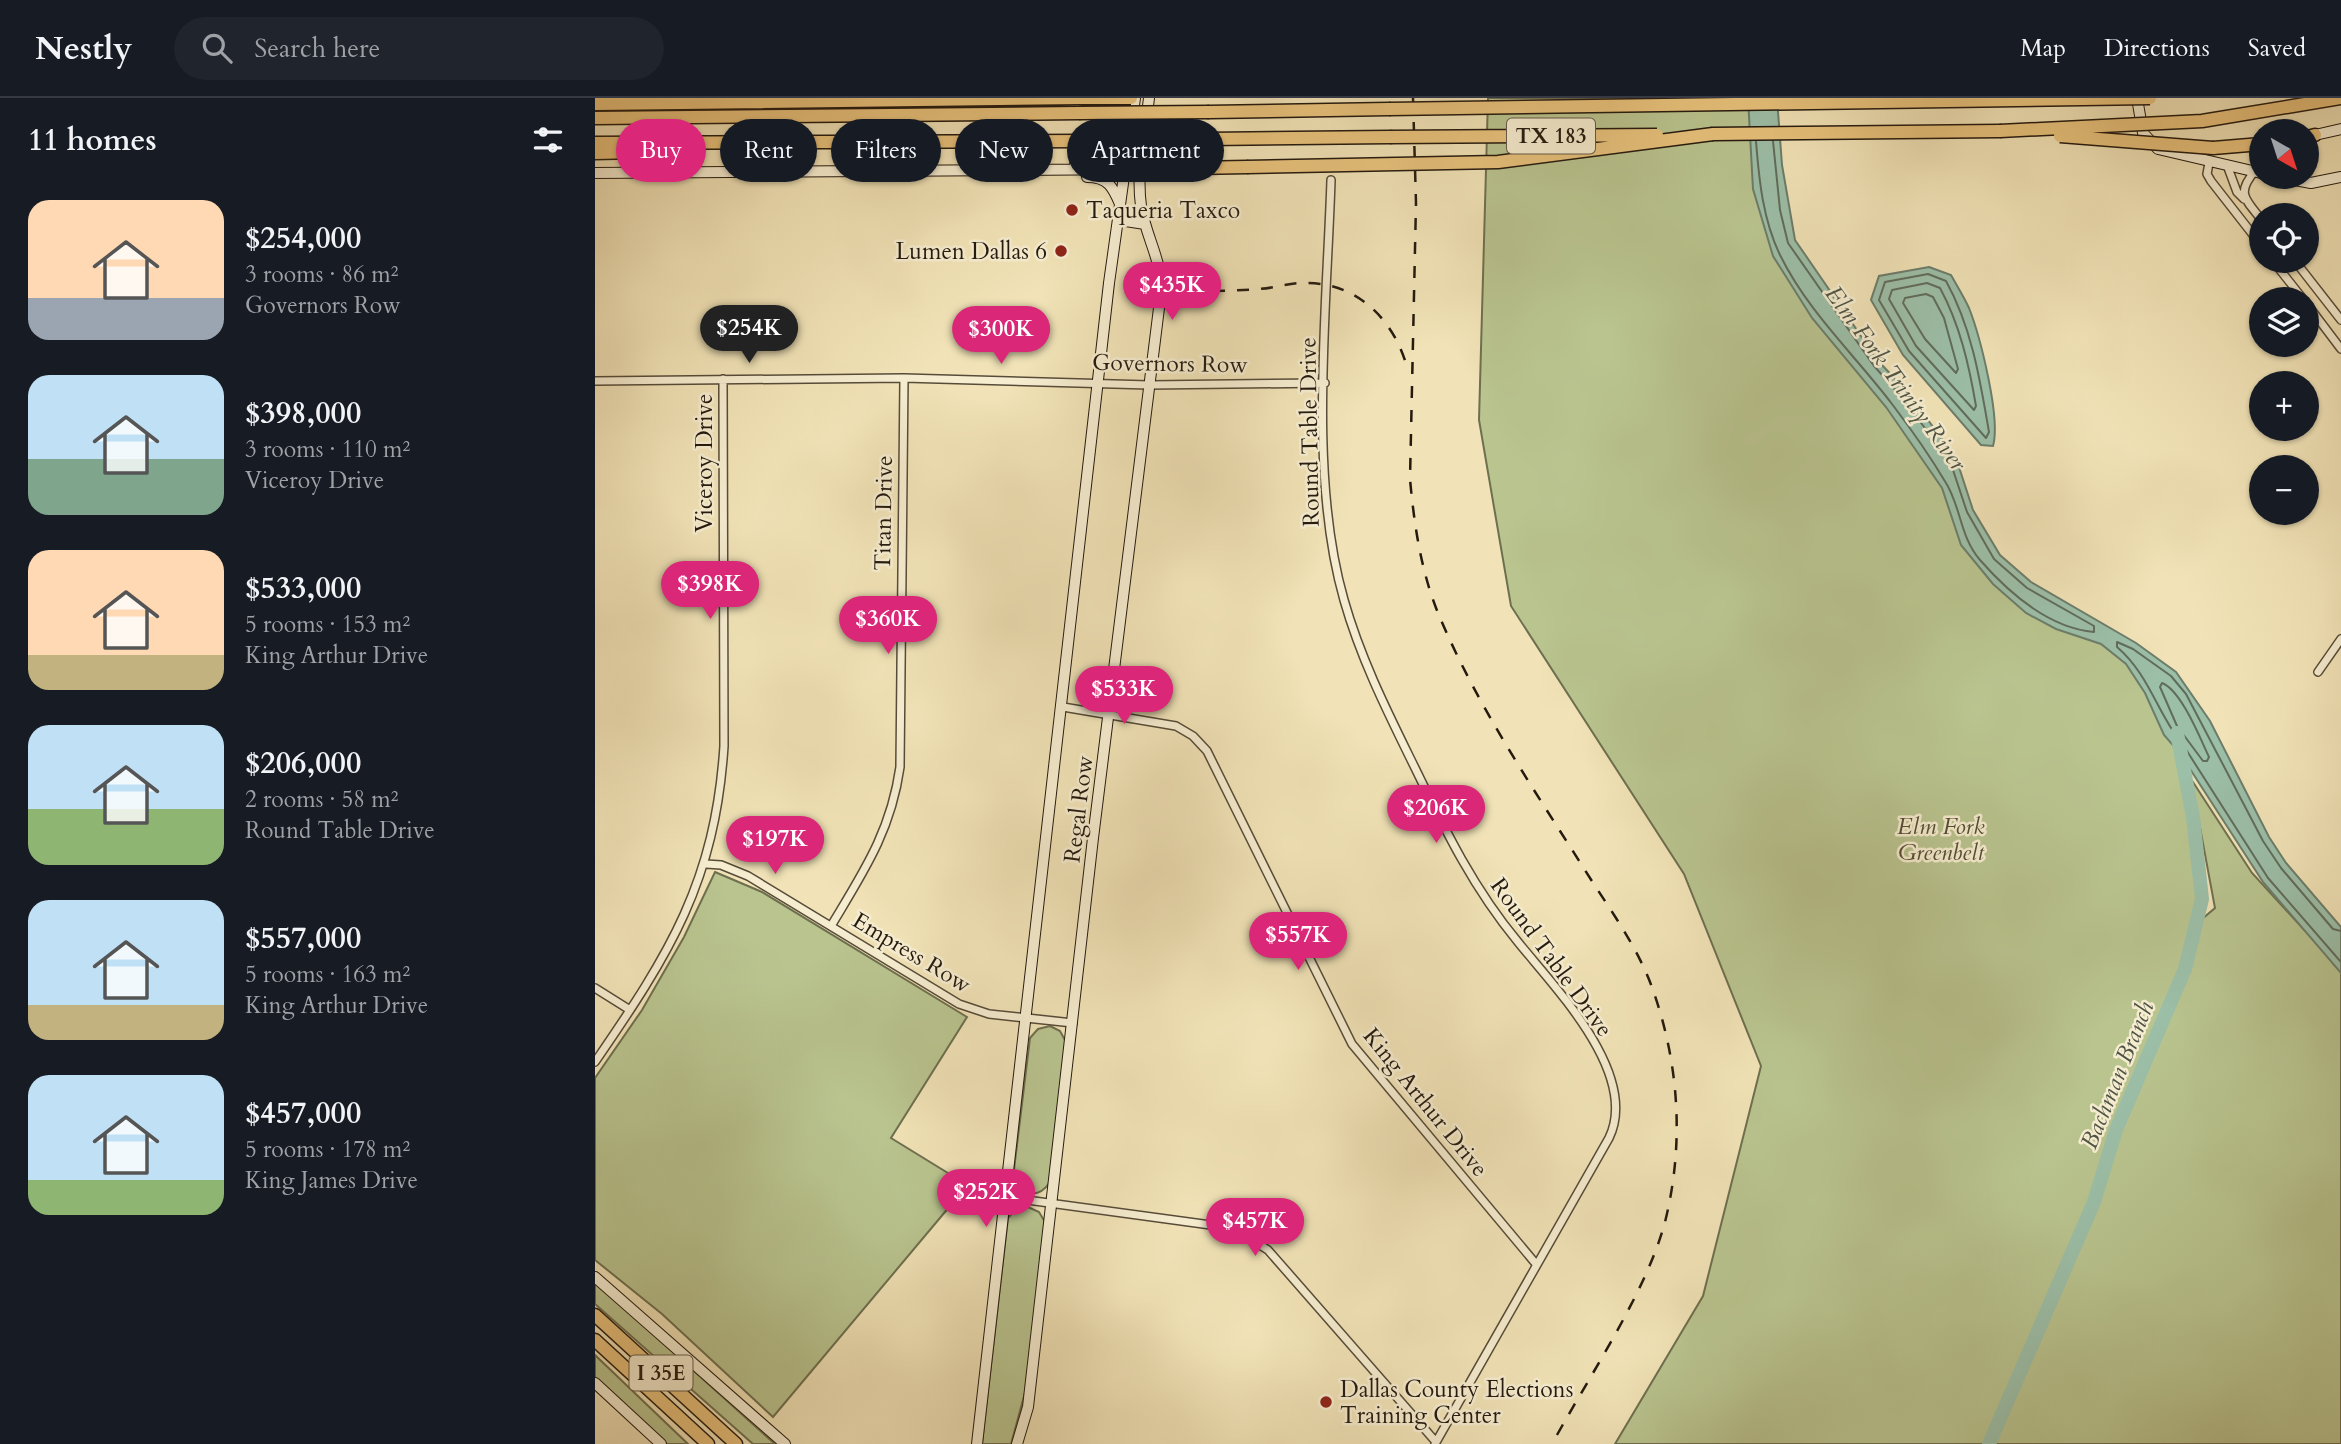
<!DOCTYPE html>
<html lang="en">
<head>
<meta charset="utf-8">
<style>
	:root { --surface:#171b24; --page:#20242c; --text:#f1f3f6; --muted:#9ea1a6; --line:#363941; --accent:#db2777 }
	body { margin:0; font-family:Cardo,serif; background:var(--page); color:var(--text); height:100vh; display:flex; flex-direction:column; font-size:26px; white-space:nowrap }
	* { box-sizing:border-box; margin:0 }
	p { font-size:23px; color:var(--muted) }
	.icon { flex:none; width:38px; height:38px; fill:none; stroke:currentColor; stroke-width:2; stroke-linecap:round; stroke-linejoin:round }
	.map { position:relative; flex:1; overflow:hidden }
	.details { display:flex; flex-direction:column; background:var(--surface); width:595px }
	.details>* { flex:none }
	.guide { position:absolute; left:21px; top:21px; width:665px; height:63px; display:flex; gap:14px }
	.needle { width:46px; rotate:141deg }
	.buttons { position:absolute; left:1654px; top:21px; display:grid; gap:14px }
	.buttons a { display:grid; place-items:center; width:70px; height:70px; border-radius:50%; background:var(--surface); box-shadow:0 2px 5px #0004; font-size:35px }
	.price { position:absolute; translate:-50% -60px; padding:0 16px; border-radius:24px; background:var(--accent); color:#fff; font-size:23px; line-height:46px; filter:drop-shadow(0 2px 4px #0008) }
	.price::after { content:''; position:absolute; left:50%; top:42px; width:21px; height:16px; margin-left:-10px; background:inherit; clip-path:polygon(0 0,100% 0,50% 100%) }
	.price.active { background:#222; color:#fff }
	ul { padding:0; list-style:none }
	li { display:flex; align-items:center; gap:21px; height:175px; padding:0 28px }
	li span { display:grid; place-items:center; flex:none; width:196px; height:140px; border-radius:21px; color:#555 }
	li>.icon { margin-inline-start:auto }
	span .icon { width:84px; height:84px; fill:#fffc; stroke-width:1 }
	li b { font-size:30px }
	h2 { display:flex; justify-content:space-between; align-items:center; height:84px; padding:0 28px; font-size:30px }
	.pill { padding:0 24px; border-radius:32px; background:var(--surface); box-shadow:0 2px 5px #0004; font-size:24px; line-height:63px }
	.pill.active { background:var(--accent); color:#fff }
	header { display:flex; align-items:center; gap:42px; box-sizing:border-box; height:98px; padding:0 35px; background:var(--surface); border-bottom:2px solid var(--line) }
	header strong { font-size:33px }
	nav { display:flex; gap:38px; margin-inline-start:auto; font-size:24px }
	.search { width:490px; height:63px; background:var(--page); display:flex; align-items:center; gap:18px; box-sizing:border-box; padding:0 24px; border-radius:38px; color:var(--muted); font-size:26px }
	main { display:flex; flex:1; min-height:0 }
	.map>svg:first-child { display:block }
</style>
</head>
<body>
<header>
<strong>Nestly</strong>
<div class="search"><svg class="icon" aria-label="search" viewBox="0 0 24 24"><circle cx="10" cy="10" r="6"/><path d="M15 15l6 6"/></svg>Search here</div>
<nav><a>Map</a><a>Directions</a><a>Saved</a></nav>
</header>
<main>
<section class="details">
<h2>11 homes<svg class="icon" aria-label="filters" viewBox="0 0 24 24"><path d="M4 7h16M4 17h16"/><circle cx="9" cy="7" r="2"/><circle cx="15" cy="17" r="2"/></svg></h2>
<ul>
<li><span style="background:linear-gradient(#ffd9b3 70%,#9aa5b1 0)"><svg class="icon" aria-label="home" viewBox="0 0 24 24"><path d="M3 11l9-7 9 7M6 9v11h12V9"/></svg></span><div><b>$254,000</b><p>3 rooms · 86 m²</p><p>Governors Row</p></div></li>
<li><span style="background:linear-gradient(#bfe0f5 60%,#7fa58c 0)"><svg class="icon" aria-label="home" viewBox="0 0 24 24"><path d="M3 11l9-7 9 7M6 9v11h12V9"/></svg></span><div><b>$398,000</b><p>3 rooms · 110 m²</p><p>Viceroy Drive</p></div></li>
<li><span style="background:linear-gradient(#ffd9b3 75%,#c2b280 0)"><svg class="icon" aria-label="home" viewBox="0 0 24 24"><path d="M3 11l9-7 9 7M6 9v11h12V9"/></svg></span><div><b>$533,000</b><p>5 rooms · 153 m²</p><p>King Arthur Drive</p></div></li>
<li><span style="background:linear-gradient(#bfe0f5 60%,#8fb573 0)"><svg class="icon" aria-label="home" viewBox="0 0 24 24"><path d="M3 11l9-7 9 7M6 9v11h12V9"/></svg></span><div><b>$206,000</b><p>2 rooms · 58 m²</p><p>Round Table Drive</p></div></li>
<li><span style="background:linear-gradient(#bfe0f5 75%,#c2b280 0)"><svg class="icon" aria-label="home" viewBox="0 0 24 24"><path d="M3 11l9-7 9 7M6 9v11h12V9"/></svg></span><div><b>$557,000</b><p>5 rooms · 163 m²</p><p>King Arthur Drive</p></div></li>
<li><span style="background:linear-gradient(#bfe0f5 75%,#8fb573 0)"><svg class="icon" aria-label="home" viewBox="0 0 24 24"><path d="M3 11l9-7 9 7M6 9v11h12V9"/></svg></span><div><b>$457,000</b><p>5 rooms · 178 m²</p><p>King James Drive</p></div></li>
</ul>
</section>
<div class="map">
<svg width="1746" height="1346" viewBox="0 0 1746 1346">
	<rect width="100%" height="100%" fill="#f1e3b7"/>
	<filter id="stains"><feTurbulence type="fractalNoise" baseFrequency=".00286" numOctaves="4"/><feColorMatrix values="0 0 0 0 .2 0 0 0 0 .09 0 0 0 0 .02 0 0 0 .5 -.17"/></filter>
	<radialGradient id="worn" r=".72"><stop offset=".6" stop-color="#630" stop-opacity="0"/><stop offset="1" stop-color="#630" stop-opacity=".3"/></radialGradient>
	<!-- green -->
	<path fill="#b9c48f" stroke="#6e6f4f" stroke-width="2" d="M893 0H1165L1202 181 1343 370 1379 449 1554 570 1579 608 1584 654 1598 719 1607 801 1601 826 1620 810 1596 681 1657 775 1746 872V1346H1020L1108 1198 1166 968 1089 776 916 508 884 322Z
		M120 774 167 794 372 919 296 1040 361 1080 360 1102 178 1319 67 1216 0 1162V980L47 912 89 839Z
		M455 928 465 933 471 944 455 1084C444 1101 425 1099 418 1080L435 940 443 931Z
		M433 1109 444 1114 450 1124 431 1291 416 1346H387L413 1120 421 1111Z
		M0 1184 180 1346H158L0 1206Z
		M0 1257 93 1346H72L0 1279Z"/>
	<!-- water -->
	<path fill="#9cbfa8" stroke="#6c7d6b" stroke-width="2" d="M1153 0H1182L1187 67 1200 142 1284 264 1310 291 1361 360 1378 412 1405 457 1436 484 1541 545 1581 574 1615 623 1674 739 1691 765 1746 829V875L1668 784 1584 654 1569 637 1550 595 1531 566 1506 546 1461 531 1431 515 1398 486 1366 447 1347 390 1291 309 1217 220 1178 158 1158 91Z
		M1334 169 1356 177C1362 188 1369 199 1374 210 1385 238 1406 320 1398 348L1386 347 1308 257 1276 202 1284 178Z"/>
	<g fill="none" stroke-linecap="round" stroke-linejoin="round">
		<!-- shore -->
		<path stroke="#606c5c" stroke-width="2" d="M1161 43C1164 82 1168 122 1185 157 1213 214 1259 256 1297 306 1316 331 1335 358 1351 385 1366 409 1365 439 1385 462 1414 495 1453 530 1499 534V528L1432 490 1399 461 1372 414 1355 363 1304 296 1279 268 1193 145 1185 112 1178 43
			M1333 176 1351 183C1377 230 1385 282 1394 334L1391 340 1314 253 1284 202 1290 184Z
			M1332 185 1345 190C1365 227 1374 267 1381 308L1379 312 1321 248 1294 201 1297 192Z
			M1331 196 1338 199 1349 220 1363 271 1361 275 1330 241 1308 205 1310 200Z
			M1567 585C1586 592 1605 640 1614 659L1612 663H1608L1582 628 1565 589Z
			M1746 833 1738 831 1686 770 1668 743 1591 596 1576 578 1538 551 1522 544V549C1555 577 1563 618 1590 650L1673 780 1746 864"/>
		<!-- river -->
		<path stroke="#9cbfa8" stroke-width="14" d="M1394 1346 1499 1104 1521 1032 1590 871 1607 801 1598 719 1582 635"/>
		<!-- street casing -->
		<g stroke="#574c39" stroke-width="10">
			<path id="street" d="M1614 65 1612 76 1616 83 1666 147
				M1632 67 1642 94 1649 101
				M1660 73C1641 95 1650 101 1666 121
				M736 82C732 212 713 377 749 502 766 562 794 617 821 672 851 734 879 791 923 844 960 890 1045 976 1014 1040L840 1346
				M1678 163 1708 201
				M1700 163 1746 222
				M1712 206 1746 251
				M0 283 309 280 554 287 730 285
				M1723 574 1746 541
				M468 609 581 628 598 638 612 653 757 946 941 1166
				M111 766 126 767 153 778 364 906 394 916 478 925
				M236 828C269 773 296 733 305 669L309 280
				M0 890 35 912
				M0 964C75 855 120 784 129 648L128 281
				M410 1099 623 1128 646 1135 673 1152 841 1344"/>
		</g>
		<!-- secondary casing -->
		<g stroke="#241a0f" stroke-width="12">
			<path id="secondary" d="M1542 0 1548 35 1563 51 1666 75
				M1720 37 1746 31
				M480 67C517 64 515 29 517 0
				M0 75 545 71
				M492 79C513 79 518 89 525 106
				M1683 79 1716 85 1746 79
				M524 122 550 126
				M0 1179 190 1346
				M0 1285 66 1346
				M382 1346 514 185 540 0
				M422 1346 433 1309 498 740 567 186C564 158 550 135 546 108 541 72 550 35 554 0"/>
		</g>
		<!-- highway casing -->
		<g stroke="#241a0f" stroke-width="15">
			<path id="highway" d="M0 6 486 0
				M614 14 794 11
				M0 20 484 15
				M1118 36 1405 33
				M1712 39 1720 37
				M613 41 795 39
				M0 45 491 43
				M1618 50 1666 46
				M0 55 87 53
				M545 71 652 69
				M0 1217 141 1346
				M0 1242 113 1346"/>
		</g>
		<!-- street -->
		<use href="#street" stroke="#f6edd0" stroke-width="7"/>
		<!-- secondary -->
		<use href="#secondary" stroke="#f6edd0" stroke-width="10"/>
		<!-- highway -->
		<use href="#highway" stroke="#e8c27c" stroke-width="12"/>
		<!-- rail -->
		<path stroke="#241a0f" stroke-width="2.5" stroke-dasharray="12 12" stroke-linecap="butt" d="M818 0 821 105 815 381C819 426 826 473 843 515 881 606 936 687 988 769 1011 806 1039 843 1055 884 1084 961 1090 1044 1070 1124 1051 1195 993 1280 957 1346
			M594 193C618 193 641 193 664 191 681 190 695 184 712 185 764 185 801 224 813 273"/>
		<!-- highway-bridge casing -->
		<g stroke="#241a0f" stroke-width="15" stroke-linecap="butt">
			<path id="highway-bridge" d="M486 0H536
				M794 11 1555 0
				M484 15 614 14
				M1405 33 1607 23 1746 0
				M1465 38 1618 50
				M795 39 1062 37
				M491 43 613 41
				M652 69 903 64 1118 36"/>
		</g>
		<!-- highway-bridge -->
		<use href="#highway-bridge" stroke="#e8c27c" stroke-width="12"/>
	</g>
	<!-- markers -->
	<g fill="#8f2418" stroke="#f6edd0" stroke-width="2.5">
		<circle cx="477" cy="112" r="7"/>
		<circle cx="466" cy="153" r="7"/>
		<circle cx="731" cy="1304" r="7"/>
	</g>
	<g text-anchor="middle" stroke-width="5" stroke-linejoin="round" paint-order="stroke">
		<!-- shield labels -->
		<g fill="#f6edd0" stroke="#635949" stroke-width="2">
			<rect x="912" y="20.5" width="88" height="35" rx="5"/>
			<rect x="34.5" y="1257.5" width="63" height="35" rx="5"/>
		</g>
		<g font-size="21" font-weight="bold" fill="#241a0f">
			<text x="956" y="45">TX 183</text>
			<text x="66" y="1282">I 35E</text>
		</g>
		<!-- poi labels -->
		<g font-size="23" fill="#241a0f" stroke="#f6edd0" text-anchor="start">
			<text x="491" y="120">Taqueria Taxco</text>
			<text x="452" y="161" text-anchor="end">Lumen Dallas 6</text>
			<text x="745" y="1299">Dallas County Elections<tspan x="745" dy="26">Training Center</tspan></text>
		</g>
		<!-- street labels -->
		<g font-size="23" fill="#241a0f" stroke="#f6edd0">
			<text transform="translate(575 265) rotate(1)" y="8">Governors Row</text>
			<text transform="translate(714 334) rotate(-91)" y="8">Round Table Drive</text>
			<text transform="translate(109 365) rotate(-90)" y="8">Viceroy Drive</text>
			<text transform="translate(288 415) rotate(-89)" y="8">Titan Drive</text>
			<text transform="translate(483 711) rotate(-83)" y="8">Regal Row</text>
			<text transform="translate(317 854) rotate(31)" y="8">Empress Row</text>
			<text transform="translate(957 859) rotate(54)" y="8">Round Table Drive</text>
			<text transform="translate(831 1004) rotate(51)" y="8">King Arthur Drive</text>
		</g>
		<!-- park labels -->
		<g font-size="23" font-style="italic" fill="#514d35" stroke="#f6edd0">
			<text x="1346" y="736">Elm Fork<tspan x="1346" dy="26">Greenbelt</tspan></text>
		</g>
		<!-- water labels -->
		<g font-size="24" font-style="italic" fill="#4e5445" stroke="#f6edd0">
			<text transform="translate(1301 280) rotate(54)" y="8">Elm Fork Trinity River</text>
			<text transform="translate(1522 977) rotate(-68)" y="8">Bachman Branch</text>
		</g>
	</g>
	<rect width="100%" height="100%" filter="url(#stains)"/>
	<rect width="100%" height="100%" fill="url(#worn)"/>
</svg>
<div class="buttons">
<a><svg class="needle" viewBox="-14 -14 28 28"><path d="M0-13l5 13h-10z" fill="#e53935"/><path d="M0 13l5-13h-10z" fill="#9ea1a6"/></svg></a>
<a><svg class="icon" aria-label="locate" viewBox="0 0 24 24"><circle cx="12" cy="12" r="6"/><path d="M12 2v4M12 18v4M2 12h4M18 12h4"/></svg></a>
<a><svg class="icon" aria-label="layers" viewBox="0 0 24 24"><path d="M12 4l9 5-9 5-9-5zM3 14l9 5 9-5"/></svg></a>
<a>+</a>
<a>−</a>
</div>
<b class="price" style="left:577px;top:224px">$435K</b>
<b class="price active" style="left:154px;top:267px">$254K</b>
<b class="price" style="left:406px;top:268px">$300K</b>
<b class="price" style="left:115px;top:523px">$398K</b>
<b class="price" style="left:293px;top:558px">$360K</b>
<b class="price" style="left:529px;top:628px">$533K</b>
<b class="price" style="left:841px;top:747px">$206K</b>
<b class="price" style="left:180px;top:778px">$197K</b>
<b class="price" style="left:703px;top:874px">$557K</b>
<b class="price" style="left:391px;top:1131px">$252K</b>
<b class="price" style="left:660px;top:1160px">$457K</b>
<div class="guide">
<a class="pill active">Buy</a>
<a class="pill">Rent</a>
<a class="pill">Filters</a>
<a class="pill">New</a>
<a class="pill">Apartment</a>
</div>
</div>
</main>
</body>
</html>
